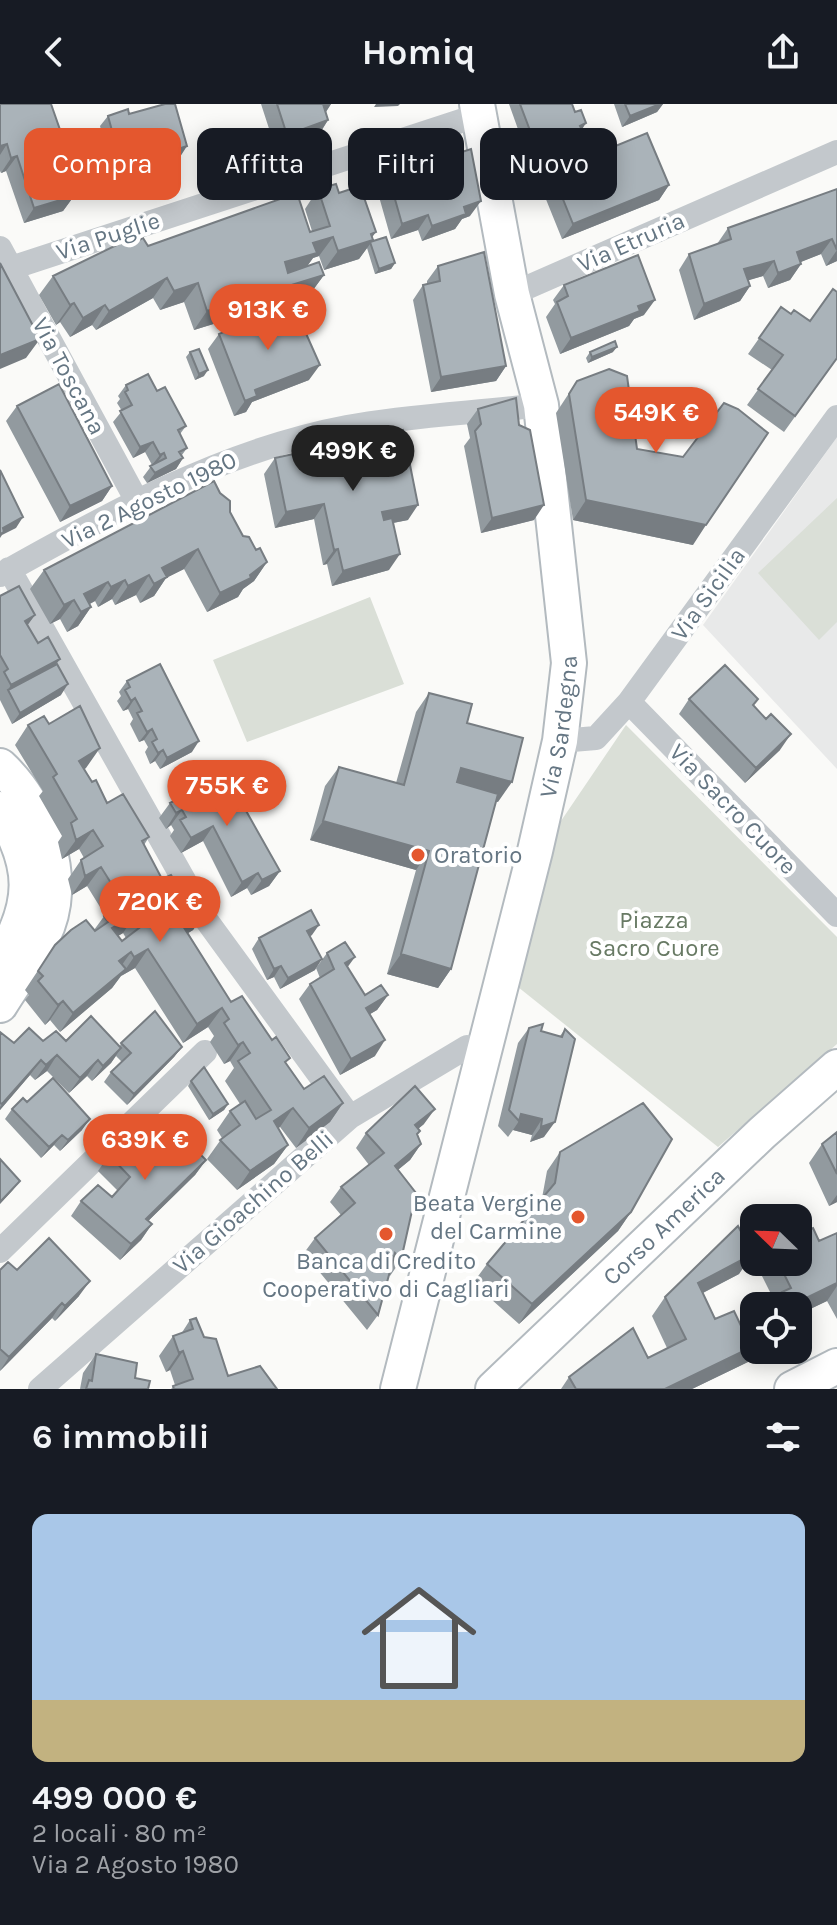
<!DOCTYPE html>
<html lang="it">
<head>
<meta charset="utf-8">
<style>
	:root { --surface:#171b24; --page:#20242c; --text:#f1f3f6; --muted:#9ea1a6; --accent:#e4572e }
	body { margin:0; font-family:Karla,sans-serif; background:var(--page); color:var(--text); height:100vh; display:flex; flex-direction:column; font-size:30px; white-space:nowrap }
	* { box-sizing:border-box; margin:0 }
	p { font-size:26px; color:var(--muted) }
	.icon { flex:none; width:44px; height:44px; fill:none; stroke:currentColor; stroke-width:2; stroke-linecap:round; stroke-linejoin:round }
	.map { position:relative; height:1285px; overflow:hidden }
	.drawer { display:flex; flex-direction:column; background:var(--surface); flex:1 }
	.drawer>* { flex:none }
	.top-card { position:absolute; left:24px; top:24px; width:790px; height:72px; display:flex; gap:16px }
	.needle { width:52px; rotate:293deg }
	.tools { position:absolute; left:740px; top:1100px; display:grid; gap:16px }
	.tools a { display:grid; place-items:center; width:72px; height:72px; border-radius:16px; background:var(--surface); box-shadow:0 4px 20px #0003; font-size:40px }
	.price { position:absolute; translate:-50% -68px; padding:0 18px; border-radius:28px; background:var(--accent); color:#fff; font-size:26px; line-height:52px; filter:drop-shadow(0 2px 4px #0008) }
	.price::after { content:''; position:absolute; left:50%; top:48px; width:24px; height:18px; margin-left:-12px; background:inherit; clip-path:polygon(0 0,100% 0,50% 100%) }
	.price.selected { background:#222; color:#fff }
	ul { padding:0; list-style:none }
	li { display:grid; align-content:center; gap:16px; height:424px; padding:0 32px }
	li span { display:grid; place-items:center; height:248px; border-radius:16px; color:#555 }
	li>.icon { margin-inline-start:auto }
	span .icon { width:144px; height:144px; fill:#fffc; stroke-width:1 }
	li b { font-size:34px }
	h2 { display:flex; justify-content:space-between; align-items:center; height:96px; padding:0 32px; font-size:34px }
	.chip { padding:0 28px; border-radius:16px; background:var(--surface); box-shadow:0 4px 20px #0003; font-size:28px; line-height:72px }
	.chip.selected { background:var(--accent); color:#fff }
	header { display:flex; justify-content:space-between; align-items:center; height:104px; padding:0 32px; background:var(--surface); font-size:36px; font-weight:700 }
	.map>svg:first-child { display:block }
</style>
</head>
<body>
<header><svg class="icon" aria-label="back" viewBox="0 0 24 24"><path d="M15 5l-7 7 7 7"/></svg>Homiq<svg class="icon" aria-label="share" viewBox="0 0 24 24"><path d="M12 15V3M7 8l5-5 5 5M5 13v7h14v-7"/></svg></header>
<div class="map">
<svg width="837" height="1285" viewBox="0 0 837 1285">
	<rect width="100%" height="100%" fill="#fafaf8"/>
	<!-- built -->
	<path fill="#e8e9e9" d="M837 333V665L703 521Z"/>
	<!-- green -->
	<path fill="#dadfd7" d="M837 394V518L819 536 758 469Z
		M370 493 404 580 247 638 213 556Z
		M626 621 837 833V940L718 1043 513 879 544 742Z"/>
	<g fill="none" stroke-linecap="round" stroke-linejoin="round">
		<!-- secondary casing -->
		<g stroke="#b3babf" stroke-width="38">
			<g id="secondary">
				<path d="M0 662C43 702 71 776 43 832 31 856 14 878 0 901"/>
				<path d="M0 705C35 761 36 800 0 857"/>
				<path id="s1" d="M398 1285 535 747 560 637 569 559 541 301 512 190 477 0"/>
				<path id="s2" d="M493 1285 762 1029 837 963"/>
				<path d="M792 1285 837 1262"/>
			</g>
		</g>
		<!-- street -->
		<path stroke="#c3c8cc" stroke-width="24" d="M0 144 138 399
			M11 164 479 11
			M512 190 837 48
			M9 465 207 817 350 1013
			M0 471C108 410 224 346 347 323 410 311 477 309 541 301
			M629 598 837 811
			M560 637 596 634 629 598 837 313
			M0 1147 205 948
			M40 1285 350 1013 467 943 486 949"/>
		<!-- secondary -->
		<use href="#secondary" stroke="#fff" stroke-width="34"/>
	</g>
	<!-- wall -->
	<path fill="#929a9f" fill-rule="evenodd" d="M0 0 70 68 74 92 63 107 24 119 6 67 1 69 0 67Z
		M261 0H331L326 8 328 16 318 32 276 46Z
		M509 0H572L583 28 576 39 529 56Z
		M614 0H663L657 8 622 23Z
		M129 10 180 53 136 68 134 64 113 71 100 22 108 12Z
		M431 58 470 112 462 115 455 125 422 137 418 126 391 135 376 82 387 67Z
		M552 68 669 81 659 96 562 135 541 83Z
		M318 85 339 89 372 134 371 138 395 159 391 165 375 170 367 144 359 155 324 166 319 152 313 154 307 162 324 171 310 190 194 226 184 198 160 206 153 194 96 226 92 221 70 233 60 218 56 221 39 191 53 172 134 139 148 142 312 127 305 105Z
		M837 85V157L826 162 821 150 800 158 801 160 790 176 768 184 763 172 748 176 750 182 740 197 694 216 679 166 689 150 717 140 728 124Z
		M438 162 506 262 496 277 431 288 413 196 423 181 427 180V177Z
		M564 181 644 211 634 215 629 222 560 250 546 213 555 200 553 196Z
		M781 203 791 210 810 217 837 254 784 328 747 301 772 266 748 250Z
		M259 222 309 276 252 298 246 308 234 312 208 245 219 230Z
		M190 248 204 272 195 276 186 253Z
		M590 248H613L588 259 586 254Z
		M577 277 637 345 693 441 573 416 556 309Z
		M126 281 157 287 186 322 180 330 187 344 182 351 183 354 176 365 147 379 143 373 152 361 145 348 133 354 113 318 122 307 117 299 120 295 118 292Z
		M17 302 112 382 102 397 60 418 6 317Z
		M478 305 534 416 481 429 464 342 470 334 467 320Z
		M275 354 408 416 393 419 389 466 332 482 327 460 323 461 314 415 275 424 264 370Z
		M230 408 243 432 267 458 254 477 243 485 238 493 207 508 184 465 166 474 154 492 140 499 136 491 115 501 112 495 98 503 95 497 90 500 91 503 78 522 67 528 60 515 50 520 30 485 44 466Z
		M0 492 35 511 27 521 38 539 57 560 61 591 12 620 0 596Z
		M127 577 192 648 160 665 155 657 150 660 145 648 148 643 144 636 139 638 130 620 133 615 128 605 123 607 117 597 121 592 119 588Z
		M429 589 467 619 498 698 496 697 451 865 438 884 387 870 416 766 310 736 325 682 339 663 396 679 416 608Z
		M689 595 754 602 766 615 780 646 745 679 679 610Z
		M49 620 86 664 84 665 107 699 149 733 144 741 162 775 207 806 193 826 188 829 231 898 286 960 304 985 343 999 330 1018 296 1044 280 1023 278 1024 288 1041 274 1060 237 1086 207 1055 222 1034 217 1026 230 1007 240 1000 225 977 234 964 230 957 224 960 210 938 214 932 208 923 183 939 135 864 121 872 112 884 60 928 50 916 45 921 25 896 29 891 25 886 55 841 94 826 105 811 87 782 72 791 68 775 81 756 84 754 79 745 62 755 58 738 62 732 39 692 43 687 15 641 28 621ZM123 829 126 834 122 837 118 832Z
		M170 699 241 706 280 767 269 782 251 791 247 784 231 793 203 737 181 749 170 732 174 726 171 721 166 725 159 714Z
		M312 831 310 832 315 866 280 885 274 873 267 876 252 845 259 834Z
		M327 849 347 863 365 891H388L377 906 370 910 375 952 340 971 299 895 310 880 320 874 316 864Z
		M529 924 560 932 565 925 544 1033 530 1038 532 1031 513 1026 508 1033 498 1022 518 939Z
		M0 928 14 939 66 937 120 942 121 939 182 943 174 953 127 1001 104 978 111 968 122 958 116 952 111 959 92 977 87 972 69 989 47 967 35 976 30 971 0 1006Z
		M191 977 228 1000 224 1006 209 1016 188 982Z
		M27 998 82 1026 60 1047 54 1041 41 1054 5 1015 12 1005Z
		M424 1020 418 1025 420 1027 417 1031 421 1040 410 1056 398 1066 401 1156 390 1172 389 1170 378 1211 367 1226 304 1149 315 1134 341 1111 330 1098 341 1083 369 1061 356 1044 366 1029Z
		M837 1028V1098L829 1102 809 1059 822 1040Z
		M189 1038 184 1046 187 1050 206 1056 195 1071 148 1117 152 1120 141 1136 120 1156 71 1112 81 1097 112 1093 118 1087 98 1067 109 1051 136 1049Z
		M560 1048 631 1108 618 1127 519 1220 473 1179 487 1160 542 1094 547 1067Z
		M754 1114V1143L750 1145 739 1170 703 1189 715 1215 743 1226 747 1223 754 1214V1246H773L692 1285H561L569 1273 648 1254 667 1244 652 1212 665 1193 740 1126 743 1122Z
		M837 1129V1215L827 1197 803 1208 772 1202 775 1198 758 1164 762 1158H798L799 1131 819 1137Z
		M0 1166H17L79 1192 55 1217 52 1214 0 1267Z
		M190 1216 204 1233 228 1272 277 1285H171L175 1281 170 1266 166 1268 159 1252 173 1232 181 1230Z
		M96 1250 135 1274 148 1285H80L83 1269Z"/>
	<!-- shaded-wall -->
	<path fill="#777d82" d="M322 0H331L325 9Z
		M376 0H400L398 2 374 3Z
		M660 0H663L657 8 622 23 630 12Z
		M328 16 318 32 276 46 287 31Z
		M586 19 579 30 583 28 576 39 529 56 537 45Z
		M7 40 0 51V42Z
		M187 42 180 53 136 68 143 57Z
		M17 52 6 67 1 69 11 54Z
		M142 54 134 64 113 71 121 60Z
		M669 81 659 96 562 135 573 120Z
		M74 92 63 107 24 119 34 104Z
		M481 97 470 112 462 115 455 125 422 137 432 122 464 103Z
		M428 111 418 126 391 135 402 120Z
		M376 128 370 136H373L359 155 324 166 338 147Z
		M333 133 319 152 313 154 303 168 271 177 285 158 313 139Z
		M832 135 821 150 786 164 797 148Z
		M837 146V157L826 162Z
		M774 157 763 172 733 181 744 165Z
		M395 159 391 165 375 170 379 165Z
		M801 160 790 176 768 184 778 169Z
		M324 171 310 190 194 226 207 207Z
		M167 174 153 194 96 226 109 207Z
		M198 179 184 198 160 206 174 187Z
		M750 182 740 197 694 216 704 200Z
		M655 196 644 211 634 215 629 222 560 250 571 234 638 202Z
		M74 199 60 218 56 221 70 201Z
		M105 201 92 221 70 233 83 214Z
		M40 235 26 254 0 265V251Z
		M617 243 613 248 588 259 592 253Z
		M320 261 309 276 252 298 246 308 234 312 245 297 255 286Z
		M506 262 496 277 431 288 441 273Z
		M208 266 204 272 195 276 199 270Z
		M153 338 145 348 133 354 140 343Z
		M164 349 156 360 152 361 160 351Z
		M183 354 176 365 147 379 155 369Z
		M112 382 102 397 60 418 70 402Z
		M586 396 706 421 693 441 573 416Z
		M324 400 314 415 275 424 286 408Z
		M418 401 408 416 372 423 382 408Z
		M544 401 534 416 481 429 492 414Z
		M23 413 16 424 2 431 0 434V428L3 424Z
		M198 445 184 465 166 474 154 492 140 499 154 480 162 464Z
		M338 445 327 460 323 461 334 446Z
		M400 450 389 466 332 482 343 467Z
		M267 458 254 477 243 485 238 493 207 508 220 489 250 471Z
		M149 471 136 491 115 501 128 482Z
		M125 476 112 495 98 503 111 483Z
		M108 478 95 497 79 505 84 490Z
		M74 496 60 515 50 520 64 501Z
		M91 503 78 522 67 528 81 508Z
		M35 511 24 526 25 517Z
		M60 555 49 570 8 586 11 581Z
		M68 580 61 591 12 620 20 609Z
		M135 594 128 605 123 607 131 597Z
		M152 625 144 636 139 638 147 628Z
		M791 630 780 646 745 679 756 664Z
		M199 637 192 648 160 665 167 654Z
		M100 644 86 664 66 676 79 657Z
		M163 646 155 657 150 660 158 649Z
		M461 664 512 678 498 698 447 684Z
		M182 706 171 721 166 725 176 709Z
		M323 717 429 747 416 766 310 736Z
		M213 722 203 737 181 749 191 734Z
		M93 726 79 745 62 755 76 736Z
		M101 763 87 782 72 791 85 772Z
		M280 767 269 782 251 791 262 776Z
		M258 769 247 784 231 793 242 778Z
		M207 806 193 826 169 841 183 822Z
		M136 810 123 829 99 843 112 824Z
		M319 821 312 831 300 838 307 827Z
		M148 845 135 864 121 872 134 853Z
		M131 848 117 868 119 857Z
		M401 850 451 865 438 884 387 870Z
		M355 853 344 868 345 859Z
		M322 855 315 866 280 885 288 874Z
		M281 862 274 873 267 876 274 865Z
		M126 865 112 884 60 928 73 909Z
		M388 891 377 906 355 919 366 904Z
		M63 897 50 916 45 921 58 901Z
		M222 904 208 923 183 939 197 920Z
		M385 936 375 952 340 971 351 955Z
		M243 938 230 957 224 960 238 941Z
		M182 943 174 953 127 1001 134 990Z
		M121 944 111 959 92 977 103 962Z
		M57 951 47 967 35 976 46 961Z
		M41 956 30 971 0 1006V1003Z
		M98 956 87 972 69 989 80 974Z
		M343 999 330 1018 296 1044 309 1024Z
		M228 1000 224 1006 209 1016 213 1010Z
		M293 1004 280 1023 261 1036 274 1017Z
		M435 1005 424 1020 404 1036 415 1021Z
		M521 1010 542 1015 532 1031 513 1026 519 1017Z
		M90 1015 82 1026 60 1047 68 1036Z
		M555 1018 544 1033 530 1038 541 1023Z
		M62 1031 54 1041 41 1054 49 1043Z
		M421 1040 410 1056 384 1077 395 1062Z
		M288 1041 274 1060 237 1086 250 1067Z
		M206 1056 195 1071 135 1130 146 1115Z
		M20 1077 12 1087 0 1100V1098Z
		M837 1091V1098L829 1102Z
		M631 1108 618 1127 519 1220 532 1200Z
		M152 1120 141 1136 120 1156 131 1140Z
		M753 1150 739 1170 685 1198 698 1179Z
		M90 1177 79 1192 55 1217 65 1202Z
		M837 1179V1182L827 1197 798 1211V1198Z
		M62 1199 52 1214 0 1267 9 1253Z
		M808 1216 798 1230V1221Z
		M754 1242V1246H773L692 1285H665Z
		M183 1247 170 1266 166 1268 179 1249Z"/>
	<!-- building -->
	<path fill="#aab3b9" stroke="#777d82" stroke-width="2" fill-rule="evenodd" d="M0 0H51L73 63 69 65 74 92 34 104 17 52 11 54 7 40 0 42Z
		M165 0H175L187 42 143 57 142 54 121 60 108 12 128 5 129 10Z
		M277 0H323L328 16 287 31Z
		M520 0H572L575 8 581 6 586 19 580 22 583 28 537 45Z
		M625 0H660L630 12Z
		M647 29 669 81 573 120 552 68Z
		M471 45 481 97 464 103 466 110 432 122 428 111 402 120 387 67 429 52 431 58Z
		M336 80 339 89 360 82 376 128 371 130 373 136 338 147 333 133 313 139 317 149 285 158 288 169 319 158 324 171 207 207 198 179 174 187 167 174 109 207 105 201 83 214 74 199 70 201 53 172 131 134 134 139 143 134 148 142 297 89 310 128 330 122 318 85Z
		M837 85V146L832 135 797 148 801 160 778 169 774 157 744 165 750 182 704 200 689 150 731 135 728 124Z
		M386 133 395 159 379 165 370 138Z
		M484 148 506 262 441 273 423 181 440 177 438 162Z
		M638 151 655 196 638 202 640 207 571 234 557 198 568 192 564 181Z
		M0 159 40 235 0 251Z
		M833 185 837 188V254L795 312 758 285 783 251 759 234 781 203 791 210 794 206 810 217Z
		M296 207 320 261 255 286 257 292 245 297 219 230 256 214 259 222Z
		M615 237 617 243 592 253 590 248Z
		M199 245 208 266 199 270 190 248Z
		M609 265 627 272 637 345 683 353 724 299 738 305 768 329 706 421 586 396 569 290 577 277Z
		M148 270 157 287 165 283 186 322 178 326 187 344 179 348 183 354 155 369 150 362 166 354 164 349 160 351 153 338 140 343 120 307 132 301 125 288 128 286 126 281Z
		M59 280 112 382 70 402 17 302Z
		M516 294 519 321 530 326 544 401 492 414 475 327 481 320 478 305Z
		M403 326 418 401 382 408 384 416 392 414 400 450 343 467 338 445 334 446 324 400 286 408 275 354Z
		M0 366 23 413 3 424 4 428 0 430Z
		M214 377 220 389 230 397V408L243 432 249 433 256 446 260 444 267 458 250 471 251 474 220 489 198 445 162 464 167 473 154 480 149 471 128 482 125 476 111 483 108 478 84 490 91 503 81 508 74 496 64 501 44 466Z
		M19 482 35 511 25 517 38 539 48 533 60 555 11 581 4 568 8 565 0 551V492Z
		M57 560 68 580 20 609 8 586Z
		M160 560 199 637 167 654 163 646 158 649 152 638 157 635 152 625 147 628 137 609 142 607 135 594 131 597 125 586 130 583 127 577Z
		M725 561 758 595 753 601 766 615 771 610 791 630 756 664 689 595Z
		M429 589 472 600 467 619 523 634 512 678 461 664 457 678 498 690 451 865 401 850 429 747 323 717 339 663 404 681Z
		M80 602 100 644 79 657 92 678 96 676 107 699 123 690 149 733 142 737 162 775 171 771 183 791 193 785 207 806 183 822 231 898 242 892 272 936 276 933 290 954 285 958 304 985 324 972 343 999 309 1024 293 1004 274 1017 288 1041 250 1067 220 1036 240 1021 230 1007 245 997 256 1015 271 1006 238 957 250 949 243 938 238 941 224 919 229 915 222 904 197 920 148 845 134 853 131 848 119 857 126 865 73 909 63 897 58 901 38 877 43 872 38 867 55 841 71 826 86 816 95 827 108 818 104 812 124 800 101 763 85 772 81 756 103 742 93 726 76 736 71 719 77 715 53 673 57 670 28 621 44 612 49 620ZM136 810 143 821 122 837 112 824Z
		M222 672 241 706 245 705 280 767 262 776 258 769 242 778 213 722 191 734 180 716 186 713 182 706 176 709 170 699Z
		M311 806 319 821 307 827 322 855 288 874 281 862 274 865 259 834Z
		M345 838 355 853 345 859 365 891 381 881 388 891 366 904 385 936 351 955 310 880 334 865 327 849Z
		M155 907 182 943 134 990 111 968 131 949 121 939Z
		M91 912 121 944 103 962 98 956 80 974 57 951 46 961 41 956 2 1000 0 999V928L14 939 29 924 43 937 56 927 66 937Z
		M543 920 541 927 562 933 565 925 575 935 555 1018 541 1023 542 1015 521 1010 519 1017 509 1006 529 924Z
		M204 963 228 1000 213 1010 191 977Z
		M53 974 90 1015 68 1036 62 1031 49 1043 12 1005 23 994 27 998Z
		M415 982 435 1005 415 1021 420 1027 417 1030 421 1040 395 1062 416 1089 401 1156 395 1149 378 1211 315 1134 355 1099 341 1083 384 1049 366 1029Z
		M643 999 672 1035 631 1108 532 1200 487 1160 555 1079 560 1048Z
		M170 1019 189 1038 182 1044 187 1050 194 1044 206 1056 146 1115 152 1120 131 1140 81 1097 98 1081 112 1093 130 1073 109 1051 124 1037 136 1049Z
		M837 1028V1070L822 1040Z
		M0 1055 20 1077 0 1098Z
		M755 1110 757 1114H754V1139L753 1140 743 1122Z
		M738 1122 753 1150 698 1179 715 1215 734 1207 743 1226 754 1220V1242L665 1285H576L569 1273 633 1224 648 1254 686 1235 665 1193Z
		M813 1124 819 1137 837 1129V1179L798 1198 808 1216 798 1221V1202H772L785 1195 782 1188 791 1184 778 1158H798V1153L807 1148 799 1131Z
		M49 1134 90 1177 65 1202 62 1199 9 1253 0 1245V1166L8 1158 17 1166Z
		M196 1214 204 1233 216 1235 228 1272 260 1262 277 1285H174L173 1282 193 1275 183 1247 179 1249 173 1232 193 1225 190 1216Z
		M96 1250 137 1259 135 1274 150 1277 148 1285H86L89 1276 92 1277Z"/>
	<!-- markers -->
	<g fill="#e4572e" stroke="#fff" stroke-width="3">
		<circle cx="418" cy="751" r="8"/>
		<circle cx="578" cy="1113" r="8"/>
		<circle cx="386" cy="1130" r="8"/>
	</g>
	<g text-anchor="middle" stroke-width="8" stroke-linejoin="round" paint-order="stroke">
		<!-- street labels -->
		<g font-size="24" fill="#657683" stroke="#fff">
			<text transform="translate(108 132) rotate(-18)" y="8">Via Puglie</text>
			<text transform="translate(631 138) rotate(-24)" y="8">Via Etruria</text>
			<text transform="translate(69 272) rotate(62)" y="8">Via Toscana</text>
			<text transform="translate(149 396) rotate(-26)" y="8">Via 2 Agosto 1980</text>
			<text transform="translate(708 490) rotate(-54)" y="8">Via Sicilia</text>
			<text dy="8" stroke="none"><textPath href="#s1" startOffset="682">Via Sardegna</textPath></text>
			<text transform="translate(733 705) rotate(46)" y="8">Via Sacro Cuore</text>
			<text transform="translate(253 1098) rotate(-41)" y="8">Via Gioachino Belli</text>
			<text dy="8" stroke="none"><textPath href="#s2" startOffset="236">Corso America</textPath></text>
		</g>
		<!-- poi labels -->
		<g font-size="24" fill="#657683" stroke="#fff" text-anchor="start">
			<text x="434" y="759">Oratorio</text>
			<text x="562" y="1107" text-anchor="end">Beata Vergine<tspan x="562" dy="28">del Carmine</tspan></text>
			<text x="386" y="1165" text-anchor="middle">Banca di Credito<tspan x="386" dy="28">Cooperativo di Cagliari</tspan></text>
		</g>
		<!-- park labels -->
		<g font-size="24" fill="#687a64" stroke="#fff">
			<text x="654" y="824">Piazza<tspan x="654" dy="28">Sacro Cuore</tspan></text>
		</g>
	</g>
</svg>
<div class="tools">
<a><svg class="needle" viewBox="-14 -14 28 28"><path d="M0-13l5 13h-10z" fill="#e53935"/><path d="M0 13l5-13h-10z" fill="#9ea1a6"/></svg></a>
<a><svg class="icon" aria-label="locate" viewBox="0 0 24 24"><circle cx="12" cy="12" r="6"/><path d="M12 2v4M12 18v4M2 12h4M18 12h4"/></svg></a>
</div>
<b class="price" style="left:268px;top:248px">913K €</b>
<b class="price" style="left:656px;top:351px">549K €</b>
<b class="price selected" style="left:353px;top:389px">499K €</b>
<b class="price" style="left:227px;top:724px">755K €</b>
<b class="price" style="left:160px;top:840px">720K €</b>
<b class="price" style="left:145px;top:1078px">639K €</b>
<div class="top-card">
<a class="chip selected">Compra</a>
<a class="chip">Affitta</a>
<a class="chip">Filtri</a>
<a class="chip">Nuovo</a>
</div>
</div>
<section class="drawer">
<h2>6 immobili<svg class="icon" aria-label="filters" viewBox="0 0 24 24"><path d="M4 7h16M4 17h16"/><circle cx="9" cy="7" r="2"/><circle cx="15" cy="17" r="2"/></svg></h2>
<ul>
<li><span style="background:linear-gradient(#a9c7e8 75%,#c2b280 0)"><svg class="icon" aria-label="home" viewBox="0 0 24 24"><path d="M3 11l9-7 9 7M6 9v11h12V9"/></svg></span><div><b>499 000 €</b><p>2 locali · 80 m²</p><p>Via 2 Agosto 1980</p></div></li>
</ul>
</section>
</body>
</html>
